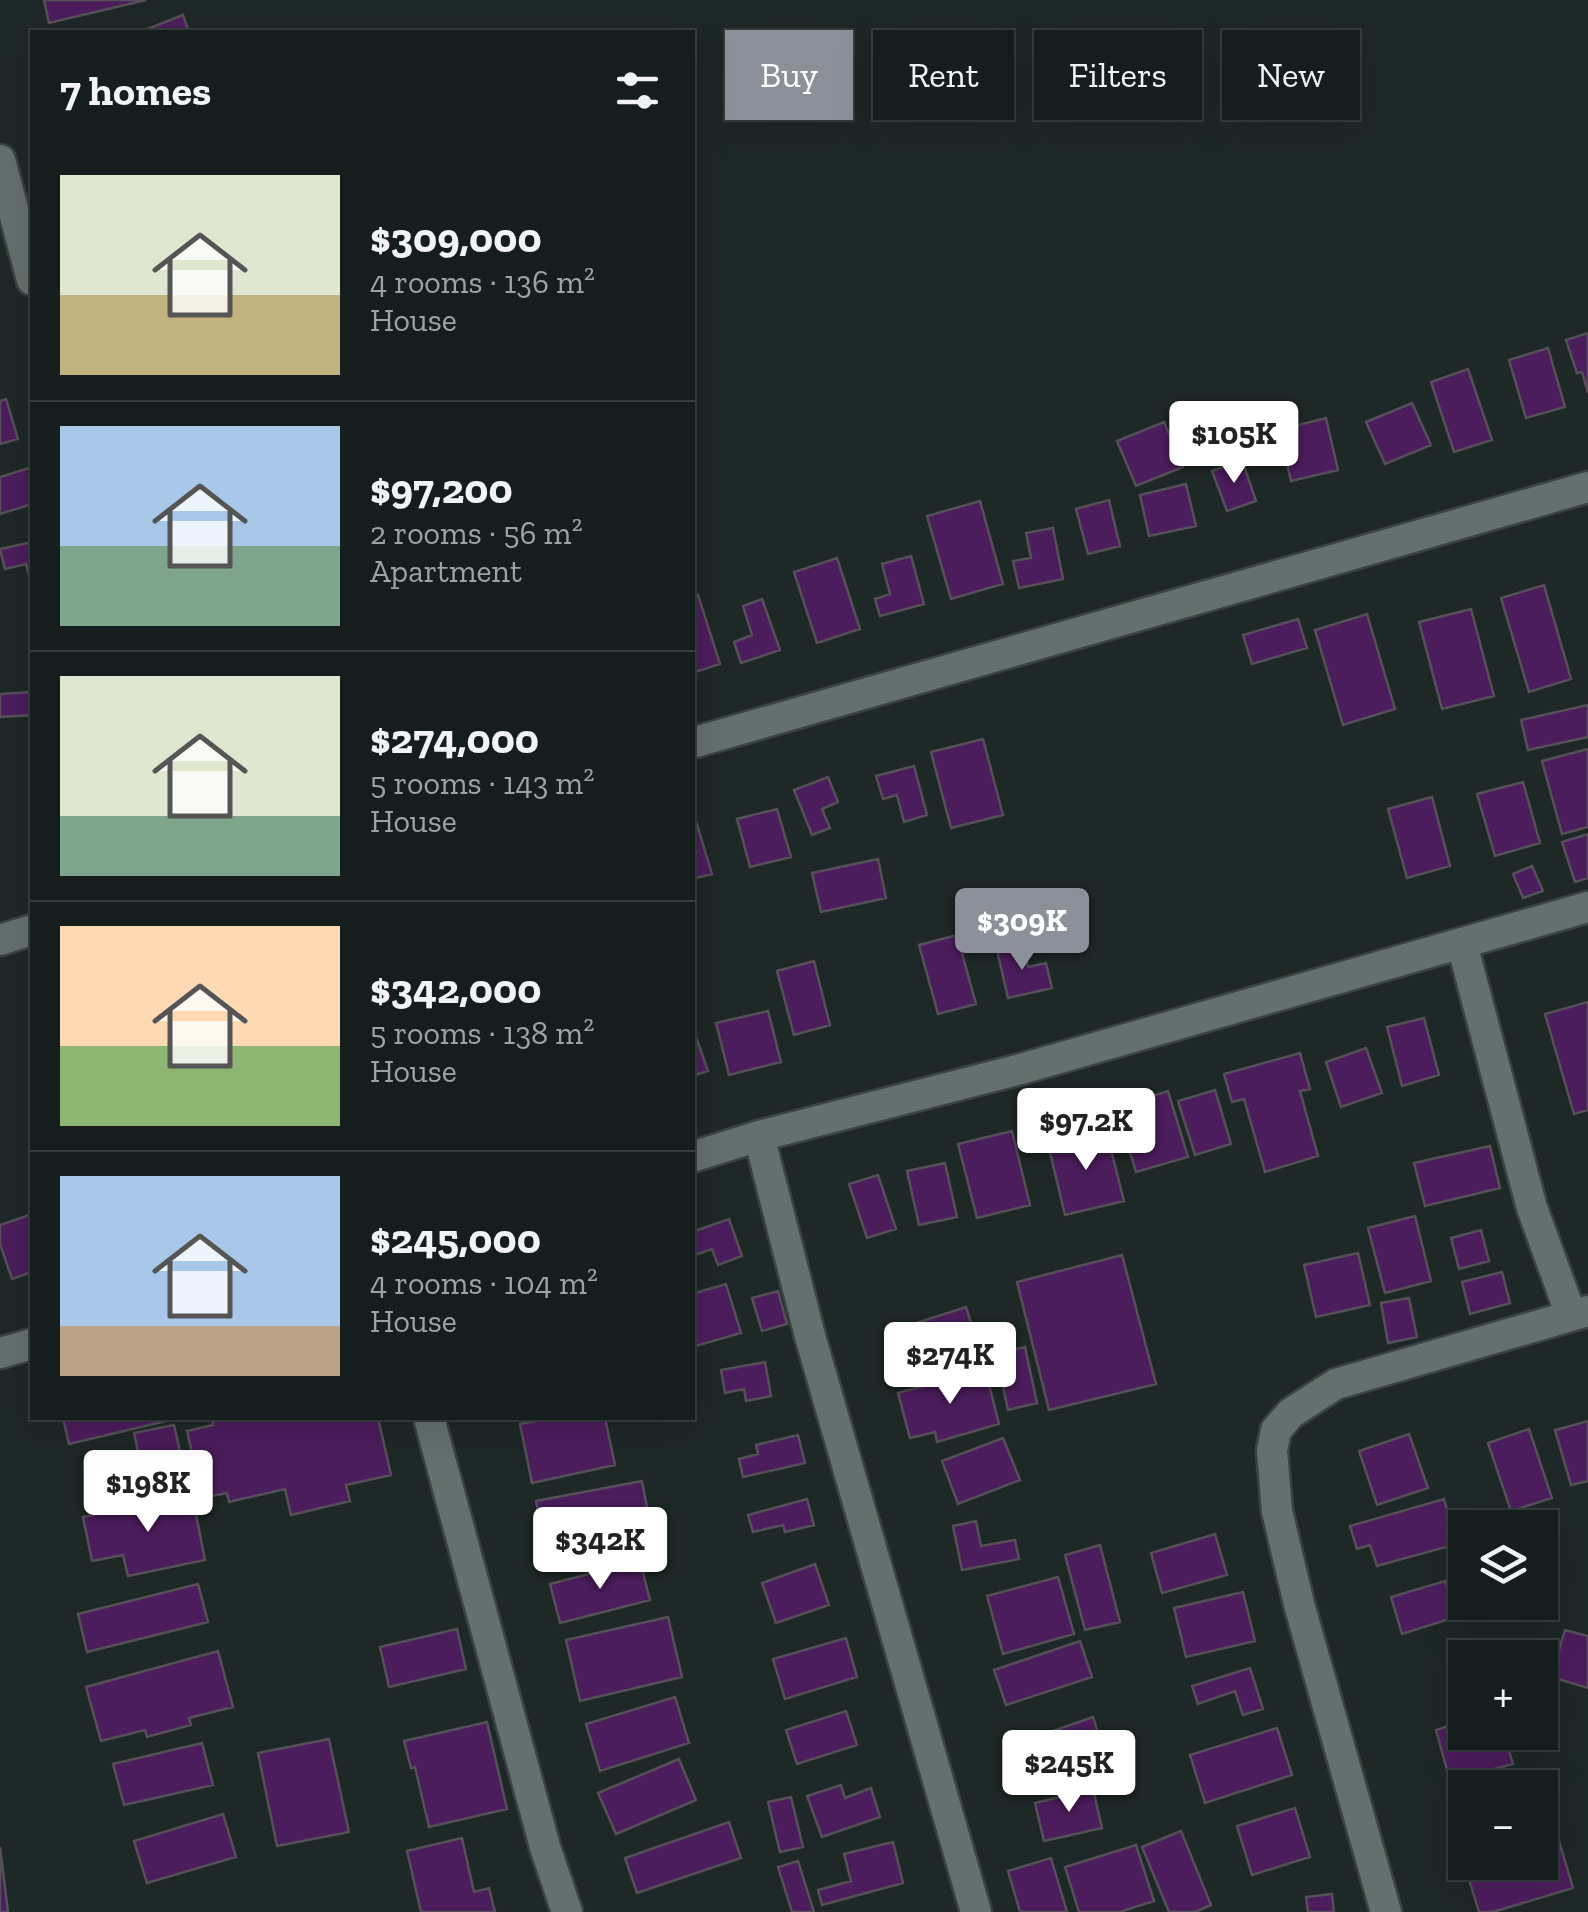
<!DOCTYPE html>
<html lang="en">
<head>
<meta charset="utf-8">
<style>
	:root { --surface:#161e1d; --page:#232b2a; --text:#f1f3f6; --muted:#9ea2a4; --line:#353c3b; --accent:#8c9099 }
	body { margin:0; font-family:"Zilla Slab",serif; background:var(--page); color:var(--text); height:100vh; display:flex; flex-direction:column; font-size:38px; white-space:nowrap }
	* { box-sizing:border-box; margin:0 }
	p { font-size:32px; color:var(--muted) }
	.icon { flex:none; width:55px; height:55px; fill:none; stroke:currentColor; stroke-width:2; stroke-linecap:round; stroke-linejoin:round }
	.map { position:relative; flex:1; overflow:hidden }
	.panel { position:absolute; left:30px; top:30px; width:665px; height:1390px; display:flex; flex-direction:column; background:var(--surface); border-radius:0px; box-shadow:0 10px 40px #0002,0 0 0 2px var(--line) }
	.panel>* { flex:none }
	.hud { position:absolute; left:725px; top:30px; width:712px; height:90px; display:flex; gap:20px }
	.controls { position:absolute; left:1448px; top:1510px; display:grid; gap:20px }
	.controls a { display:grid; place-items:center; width:110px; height:110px; border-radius:0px; background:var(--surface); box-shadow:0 10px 40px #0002,0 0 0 2px var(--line); font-size:50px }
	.price { position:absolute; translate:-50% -85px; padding:0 22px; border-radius:10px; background:#fff; color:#222; font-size:32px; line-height:65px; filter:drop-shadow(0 2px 5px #0008) }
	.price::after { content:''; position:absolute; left:50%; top:60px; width:30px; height:22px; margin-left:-15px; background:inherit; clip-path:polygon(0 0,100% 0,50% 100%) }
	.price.current { background:var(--accent); color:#fff }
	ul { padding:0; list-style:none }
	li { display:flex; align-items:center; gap:30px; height:250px; padding:0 30px }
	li+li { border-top:2px solid var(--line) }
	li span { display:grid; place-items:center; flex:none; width:280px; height:200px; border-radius:0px; color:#555 }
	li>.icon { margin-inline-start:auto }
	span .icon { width:120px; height:120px; fill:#fffc; stroke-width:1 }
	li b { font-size:42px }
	h2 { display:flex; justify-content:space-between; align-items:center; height:120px; padding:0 30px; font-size:42px }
	.tag { padding:0 35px; border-radius:0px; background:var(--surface); box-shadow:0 10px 40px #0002,0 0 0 2px var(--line); font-size:35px; line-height:90px }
	.tag.current { background:var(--accent); color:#fff }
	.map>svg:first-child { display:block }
</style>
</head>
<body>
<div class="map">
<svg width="1588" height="1912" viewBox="0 0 1588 1912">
	<rect width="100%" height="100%" fill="#1e2827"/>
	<!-- building -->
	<path fill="#4c1d5d" stroke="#555058" stroke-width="2.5" d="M44 0H146L49 23Z
		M183 15 189 32H146L145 30Z
		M1588 333V393L1582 372 1577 373 1566 340Z
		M1548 348 1565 407 1526 418 1509 360Z
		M1468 369 1492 440 1454 452 1431 382Z
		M6 399 18 439 0 444V401Z
		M1412 403 1431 445 1385 464 1366 422Z
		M1326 418 1338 470 1291 481 1279 430Z
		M1164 422 1183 467 1136 486 1117 441Z
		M1242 460 1256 501 1227 511 1212 471Z
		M32 467V504L0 514V477Z
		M1186 484 1196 526 1149 536 1140 495Z
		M1109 500 1120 546 1088 554 1076 509Z
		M980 501 1003 584 951 599 927 516Z
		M1053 528 1063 579 1019 588 1013 561 1031 558 1026 533Z
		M32 542V582H31L26 564 5 569 0 549Z
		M911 556 924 604 880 616 875 599 890 594 882 564Z
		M837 558 860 629 817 643 794 572Z
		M1544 585 1571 679 1529 692 1501 598Z
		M698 595 720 664 692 673V597Z
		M762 599 780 650 741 663 734 642 752 635 743 606Z
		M1471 609 1494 696 1442 709 1419 622Z
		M1367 614 1395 709 1343 725 1315 630Z
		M1298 619 1307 648 1252 664 1243 635Z
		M32 692V715L0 717V694Z
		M1588 705V737L1528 750 1521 720Z
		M983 739 1003 815 951 828 931 752Z
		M1588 749V827L1562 834 1542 761Z
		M914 766 927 815 904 822 897 795 883 799 876 776Z
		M828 777 838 802 822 809 830 828 812 835 794 790Z
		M1523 782 1540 843 1495 856 1477 794Z
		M1432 797 1450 866 1407 878 1388 809Z
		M692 808 712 874 692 879Z
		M777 809 791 857 750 867 737 819Z
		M1588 834V878L1575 882 1562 842Z
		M878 859 886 898 821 912 812 873Z
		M1532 866 1543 891 1523 898 1513 874Z
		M957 935 976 1004 938 1014 919 945Z
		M1022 944 1028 967 1046 963 1052 988 1008 998 997 950Z
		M814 961 830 1025 794 1035 777 971Z
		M1588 1002V1110L1574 1114 1545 1014Z
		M768 1011 781 1062 729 1075 716 1023Z
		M1424 1018 1439 1075 1402 1086 1387 1027Z
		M692 1026 708 1071 692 1076Z
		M1366 1048 1382 1093 1341 1107 1326 1062Z
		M1300 1053 1310 1089 1300 1091 1318 1156 1265 1172 1244 1099 1232 1102 1224 1074Z
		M1215 1090 1231 1144 1195 1155 1178 1101Z
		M1168 1091 1188 1157 1136 1172 1116 1107Z
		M1106 1130 1124 1201 1065 1215 1048 1144Z
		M1012 1131 1030 1205 977 1218 958 1144Z
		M1490 1146 1500 1188 1425 1206 1414 1163Z
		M945 1163 957 1217 919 1225 907 1171Z
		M878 1175 896 1229 867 1238 849 1184Z
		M32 1214V1272L12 1279 0 1244V1225Z
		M1415 1216 1431 1281 1385 1293 1368 1228Z
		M729 1219 742 1256 718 1265 712 1249 692 1256V1232Z
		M1481 1230 1489 1261 1459 1269 1451 1238Z
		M1358 1253 1370 1305 1316 1317 1304 1265Z
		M1122 1255 1156 1384 1049 1410 1017 1282Z
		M1502 1272 1510 1303 1470 1314 1462 1282Z
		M726 1284 741 1333 692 1347V1294Z
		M778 1291 787 1324 762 1331 752 1298Z
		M1409 1298 1417 1337 1388 1343 1381 1303Z
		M966 1307 980 1351 927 1368 913 1324Z
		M1025 1347 1037 1403 1008 1410 996 1354Z
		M765 1362 771 1396 746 1401 744 1389 725 1393 721 1370Z
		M985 1369 999 1424 937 1442 935 1432 910 1438 898 1393Z
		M50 1418H165L166 1421 69 1444 63 1418 51 1421Z
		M211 1418H378L391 1475 346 1485 350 1501 291 1515 285 1489 229 1502 227 1493 202 1498 187 1431 213 1425Z
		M551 1418H605L615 1465 532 1483 520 1424Z
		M1588 1421V1481L1571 1485 1555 1430Z
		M174 1425 188 1487 153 1494 147 1468 142 1470 134 1433Z
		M1529 1429 1552 1498 1511 1511 1488 1443Z
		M1409 1434 1428 1488 1377 1505 1359 1451Z
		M798 1435 805 1463 743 1477 739 1459 758 1454 756 1445Z
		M1003 1438 1020 1480 958 1504 942 1461Z
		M642 1481 652 1534 546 1554 536 1501Z
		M192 1494 205 1560 128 1576 123 1555 92 1561 83 1517Z
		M807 1499 814 1525 785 1532 783 1525 753 1532 748 1515Z
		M1444 1499 1457 1544 1377 1566 1370 1545 1357 1549 1350 1526Z
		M976 1521 981 1546 1015 1540 1019 1559 962 1570 953 1526Z
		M1215 1534 1227 1575 1162 1593 1151 1553Z
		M1100 1545 1120 1622 1085 1630 1065 1555Z
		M640 1561 650 1600 560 1623 550 1584Z
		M815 1564 829 1605 776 1623 762 1583Z
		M1058 1577 1074 1634 1003 1654 987 1596Z
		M1445 1581 1456 1617 1402 1634 1391 1597Z
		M198 1584 208 1622 87 1652 78 1614Z
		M1243 1592 1255 1641 1186 1657 1174 1608Z
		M668 1617 682 1677 580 1701 566 1640Z
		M457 1629 466 1669 389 1687 380 1647Z
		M1565 1630 1588 1636V1688L1551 1677Z
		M846 1638 857 1677 785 1699 773 1659Z
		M1080 1641 1092 1677 1006 1705 994 1670Z
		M218 1651 233 1707 189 1718 191 1725 147 1737 145 1730 101 1741 86 1687Z
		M1250 1668 1263 1709 1243 1715 1235 1691 1198 1704 1192 1686Z
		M675 1697 689 1743 600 1771 586 1724Z
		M846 1711 857 1745 797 1764 786 1730Z
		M1093 1717 1104 1752 1035 1775 1024 1741Z
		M1465 1721V1732H1503L1513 1764 1450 1781 1436 1730Z
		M487 1722 507 1809 429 1827 415 1767 411 1768 404 1741Z
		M1277 1728 1292 1775 1205 1803 1190 1755Z
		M329 1739 349 1832 277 1846 258 1753Z
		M202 1743 213 1785 124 1805 113 1764Z
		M679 1759 696 1800 616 1834 598 1793Z
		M841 1785 845 1798 871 1788 880 1817 822 1837 807 1796Z
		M1093 1789 1102 1828 1044 1841 1035 1803Z
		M791 1797 803 1847 780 1852 768 1802Z
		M1465 1802V1845L1451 1807Z
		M1295 1808 1310 1857 1252 1875 1237 1826Z
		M223 1814 236 1857 147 1883 134 1841Z
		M729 1822 741 1858 637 1893 625 1858Z
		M1181 1831 1211 1905 1195 1912H1169L1142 1847Z
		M462 1838 474 1892 489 1888 495 1912H421L407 1851Z
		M1559 1841 1573 1888 1493 1912H1479L1466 1869 1489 1862H1540V1847Z
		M893 1842 903 1883 822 1905 818 1890 851 1881 844 1854Z
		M1136 1845 1154 1901 1120 1912H1079L1065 1867Z
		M0 1847 8 1912H0Z
		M1051 1858 1067 1912H1020L1008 1871Z
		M798 1861 814 1912H792L778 1867Z
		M1332 1894 1334 1912H1308L1306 1897Z"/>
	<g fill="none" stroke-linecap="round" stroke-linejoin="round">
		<!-- minor casing -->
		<g stroke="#3a4342" stroke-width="35">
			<path id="minor" d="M0 160 32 280
				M692 743 1588 487
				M0 940 32 930
				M1462 944 1532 1208 1571 1315
				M759 1136 810 1336 976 1912
				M692 1157 759 1136 1021 1069 1588 907
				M0 1353 32 1344
				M429 1418 545 1847 567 1912
				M1386 1912 1299 1604 1277 1511 1272 1451 1276 1430 1291 1413 1336 1384 1588 1311"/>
		</g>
		<!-- minor -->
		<use href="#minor" stroke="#64706e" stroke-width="30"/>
	</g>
</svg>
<div class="controls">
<a><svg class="icon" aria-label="layers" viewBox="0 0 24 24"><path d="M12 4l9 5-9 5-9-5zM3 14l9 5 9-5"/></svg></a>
<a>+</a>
<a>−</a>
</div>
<b class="price" style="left:1234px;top:486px">$105K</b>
<b class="price current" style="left:1022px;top:973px">$309K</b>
<b class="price" style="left:1086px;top:1173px">$97.2K</b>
<b class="price" style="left:950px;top:1407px">$274K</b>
<b class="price" style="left:148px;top:1535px">$198K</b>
<b class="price" style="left:600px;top:1592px">$342K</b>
<b class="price" style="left:1069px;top:1815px">$245K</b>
<div class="hud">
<a class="tag current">Buy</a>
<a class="tag">Rent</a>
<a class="tag">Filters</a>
<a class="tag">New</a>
</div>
<section class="panel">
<h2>7 homes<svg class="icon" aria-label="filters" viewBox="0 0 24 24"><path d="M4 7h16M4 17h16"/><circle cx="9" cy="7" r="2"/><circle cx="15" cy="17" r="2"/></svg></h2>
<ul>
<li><span style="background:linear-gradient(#dfe7d0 60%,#c2b280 0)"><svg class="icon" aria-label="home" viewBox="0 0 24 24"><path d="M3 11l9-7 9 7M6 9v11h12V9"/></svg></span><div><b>$309,000</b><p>4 rooms · 136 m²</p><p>House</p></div></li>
<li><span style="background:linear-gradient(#a9c7e8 60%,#7fa58c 0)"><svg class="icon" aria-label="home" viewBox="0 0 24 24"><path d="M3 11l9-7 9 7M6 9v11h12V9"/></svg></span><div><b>$97,200</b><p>2 rooms · 56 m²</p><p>Apartment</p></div></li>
<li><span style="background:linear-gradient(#dfe7d0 70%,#7fa58c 0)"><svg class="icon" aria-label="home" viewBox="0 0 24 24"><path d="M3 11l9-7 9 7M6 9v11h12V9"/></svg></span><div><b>$274,000</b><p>5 rooms · 143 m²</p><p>House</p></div></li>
<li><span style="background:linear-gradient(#ffd9b3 60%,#8fb573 0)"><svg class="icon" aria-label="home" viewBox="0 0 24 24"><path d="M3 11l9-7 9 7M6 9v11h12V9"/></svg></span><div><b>$342,000</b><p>5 rooms · 138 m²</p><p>House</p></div></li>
<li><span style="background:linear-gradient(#a9c7e8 75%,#b9a48a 0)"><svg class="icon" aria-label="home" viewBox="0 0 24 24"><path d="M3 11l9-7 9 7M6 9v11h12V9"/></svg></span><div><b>$245,000</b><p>4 rooms · 104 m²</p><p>House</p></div></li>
</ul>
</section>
</div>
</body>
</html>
